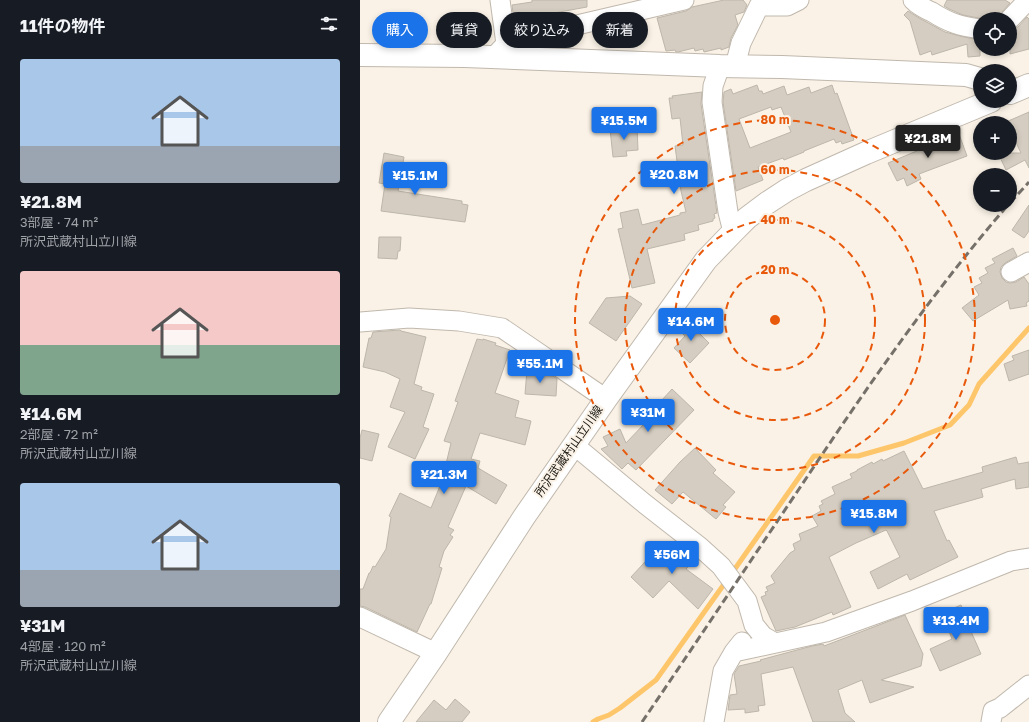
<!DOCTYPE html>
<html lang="ja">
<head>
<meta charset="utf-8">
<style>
	:root { --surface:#171b24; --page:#242831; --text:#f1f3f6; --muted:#9ea1a6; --accent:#1a73e8 }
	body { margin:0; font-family:"Golos Text","Noto Sans JP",sans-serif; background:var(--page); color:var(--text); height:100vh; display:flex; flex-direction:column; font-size:15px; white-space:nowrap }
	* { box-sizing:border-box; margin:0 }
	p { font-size:13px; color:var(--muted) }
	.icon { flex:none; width:22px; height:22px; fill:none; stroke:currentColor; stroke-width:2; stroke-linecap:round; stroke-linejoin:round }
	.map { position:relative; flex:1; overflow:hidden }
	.panel { display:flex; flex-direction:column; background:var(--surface); width:360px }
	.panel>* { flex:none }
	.guide { position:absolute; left:12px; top:12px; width:380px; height:36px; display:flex; gap:8px }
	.controls { position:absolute; left:613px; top:12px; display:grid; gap:8px }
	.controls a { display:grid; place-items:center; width:44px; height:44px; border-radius:50%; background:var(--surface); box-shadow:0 2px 6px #0003; font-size:20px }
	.price { position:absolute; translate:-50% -34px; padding:0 9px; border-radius:4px; background:var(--accent); color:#fff; font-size:13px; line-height:26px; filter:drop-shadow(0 1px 2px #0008) }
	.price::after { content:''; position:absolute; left:50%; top:24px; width:12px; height:9px; margin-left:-6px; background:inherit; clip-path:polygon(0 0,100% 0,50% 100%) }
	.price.on { background:#222; color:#fff }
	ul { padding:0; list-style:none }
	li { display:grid; align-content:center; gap:8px; height:212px; padding:0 20px }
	li span { display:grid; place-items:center; height:124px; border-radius:4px; color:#555 }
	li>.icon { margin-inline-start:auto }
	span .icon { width:72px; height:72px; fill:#fffc; stroke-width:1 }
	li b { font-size:17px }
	h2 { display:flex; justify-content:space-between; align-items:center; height:48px; padding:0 20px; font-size:17px }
	.chip { padding:0 14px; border-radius:18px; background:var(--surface); box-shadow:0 2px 6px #0003; font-size:14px; line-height:36px }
	.chip.on { background:var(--accent); color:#fff }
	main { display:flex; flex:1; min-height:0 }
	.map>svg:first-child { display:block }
</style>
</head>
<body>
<main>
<section class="panel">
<h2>11件の物件<svg class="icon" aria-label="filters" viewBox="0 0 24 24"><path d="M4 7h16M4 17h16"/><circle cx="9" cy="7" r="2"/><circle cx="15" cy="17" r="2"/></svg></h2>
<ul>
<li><span style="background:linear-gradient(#a9c7e8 70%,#9aa5b1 0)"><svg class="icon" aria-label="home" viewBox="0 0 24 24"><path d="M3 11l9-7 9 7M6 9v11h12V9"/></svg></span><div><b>¥21.8M</b><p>3部屋 · 74 m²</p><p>所沢武蔵村山立川線</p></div></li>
<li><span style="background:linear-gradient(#f6c9c9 60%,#7fa58c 0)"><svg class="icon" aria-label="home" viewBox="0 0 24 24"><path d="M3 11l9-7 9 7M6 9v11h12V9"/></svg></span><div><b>¥14.6M</b><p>2部屋 · 72 m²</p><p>所沢武蔵村山立川線</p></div></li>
<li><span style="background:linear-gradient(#a9c7e8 70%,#9aa5b1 0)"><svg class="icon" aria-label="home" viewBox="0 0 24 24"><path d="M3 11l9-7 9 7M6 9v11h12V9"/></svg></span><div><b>¥31M</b><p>4部屋 · 120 m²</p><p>所沢武蔵村山立川線</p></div></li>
</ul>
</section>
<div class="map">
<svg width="669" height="722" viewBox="0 0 669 722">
	<rect width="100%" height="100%" fill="#faf2e6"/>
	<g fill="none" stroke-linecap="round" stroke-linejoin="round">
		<!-- stream -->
		<path stroke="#fec66b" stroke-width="5" d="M372 573 454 456H498L544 443 590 425 609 405 619 384 669 328
			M233 722 238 719 249 715 260 708 296 680 367 580"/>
	</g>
	<!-- building -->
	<path fill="#d5cdc1" stroke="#bdb6aa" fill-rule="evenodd" d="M172 0H227V7L194 13 195 19 161 28V27L155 28 152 5 172 2Z
		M364 0H383L387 5 384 12 375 15 378 25 371 38 369 47 361 50V48L344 52 343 49 335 51 334 48 318 52H316L315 50 306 51 297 18 326 11 332 7Z
		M587 0H645L650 3 642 12 639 19H624L603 15 589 9 584 6Z
		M548 11 559 18 585 32 604 37 620 40V56L608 57 607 44 572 55 571 51 560 55 550 21 544 15Z
		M667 17 669 19V49L650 54V30L658 27Z
		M397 85 399 91H402L403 94 424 86 427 95 449 87 451 93 472 85 475 94 477 93 494 140 482 144 481 141 476 143 474 139 444 151V152L424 160 423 158 398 167 403 180 376 191 363 102 364 92 371 89 373 94ZM411 107 412 110 421 107 431 132 390 148 379 119Z
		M342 92 341 104 357 213 354 214 355 218 353 219V221L338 225 339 230 324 234 325 240 287 249 295 283 272 288 258 229 263 228 260 213 278 209 282 225 320 215V213L326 212 321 191 315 146 323 145 320 118 312 119 309 98H313L312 96Z
		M669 112V168L665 160 646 170 638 153H661L650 130V123H647L646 122Z
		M277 127 278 150 266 151 267 156 253 157 250 129Z
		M597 134H599L607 156 559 174 561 179 547 186 544 178 537 181 528 163 564 148V147Z
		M24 153 44 157 38 191 102 201V204L108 205 105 222 21 211 25 184 19 183Z
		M669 205V231L664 238 652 230Z
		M19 237H41L40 251H38L37 259 18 258Z
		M653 248 657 256 645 263 641 267 640 272 642 278 646 282 650 283 656 282 664 277 669 284V301L666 303 667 306 650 309 648 300 613 321 602 308 619 295 614 287 622 283 619 278 628 273 625 268 635 263 632 259Z
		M270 296 282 304 256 341 229 323 246 298Z
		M330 319 342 330 339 333 349 343 330 363 314 348 325 336 319 330Z
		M40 330 41 331 66 337 54 384 62 387 61 390 74 394 63 427 69 429 55 459 28 447 45 412 30 407 40 379 25 372 3 367 9 338H11L13 332Z
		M117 339 123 340V339L136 343 135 345 150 350 135 393 159 401 155 417 171 421 165 445 120 433 111 459 120 461 118 468 147 485 136 504 106 486 88 527 94 530 90 535 93 537 84 551 79 567 82 568 71 604H70L57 632 5 607 0 606V589H3L9 573H10L13 566 15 567 26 549 31 517 29 516 40 493 71 508 82 481 91 443 84 441 98 402 95 401Z
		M669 350V374L649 381 644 364 654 360 652 356Z
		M167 370 183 372 182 375 193 376 197 379 196 396 165 394Z
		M312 389 334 410 276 470 268 463 262 469 241 449 248 446 243 437 260 429 266 443 304 403 302 400Z
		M2 430 19 434 12 461 0 458V438Z
		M335 448 356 470 353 473 375 492 363 505 366 507 356 519 323 492 312 504 295 490 320 462Z
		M544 451 563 489 623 472 622 467 656 457 658 464 669 462V487L656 489 655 479 621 489 623 497 574 511 587 541 589 540 598 557 550 580 547 574 518 589 510 572 540 557 527 531 526 530 496 543 469 557 491 607 473 615 472 612 435 627 416 631 401 597 406 595 405 592 408 591 406 587 415 583 411 576 430 553 435 550 433 544 441 540 439 534 458 526 452 516 461 511 459 506 463 504 461 501 475 494 472 487 492 478 490 474 497 471V470L512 462 513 464 522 459 523 461Z
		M314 541 335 559 326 569 353 589 338 609 309 581 293 598 271 577 296 550 301 554Z
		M601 605 606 617 605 618 621 654 580 671 570 649 592 639 582 613Z
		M545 615 563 654 561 666 521 680 554 687 510 703 502 680 478 690 485 713 495 722H453L433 667 401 674 405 705 398 706 399 711 385 713V709L368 710 370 695 377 694 374 674 379 666 401 661 400 660 452 646 463 644 464 646Z
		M95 699 110 712 102 722H56L74 700 86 710Z"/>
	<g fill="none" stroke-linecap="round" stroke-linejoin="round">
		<!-- street casing -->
		<g stroke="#c0b8ad" stroke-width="21">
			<path id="street" d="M140 0 146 44
				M553 0C559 6 565 9 572 12 589 23 600 26 620 29
				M650 19 668 0
				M133 58 146 44 204 28 324 0
				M360 66 353 86 352 102 368 212 373 232
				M375 66 381 43 399 6H427L439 0
				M651 272 669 262
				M0 322 49 318 99 321 142 328 246 399
				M214 445 285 504 340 547 361 566 387 601 394 625 403 636 415 643
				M0 617 76 653
				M374 652 466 632 552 601 651 561 669 558
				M354 722 363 671 374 652 382 642
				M631 722 633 711 640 708 669 685"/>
		</g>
		<!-- secondary casing -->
		<g stroke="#c0b8ad" stroke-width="24">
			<path id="secondary" d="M0 55 105 56 360 66 422 67 606 75 620 79"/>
		</g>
		<!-- primary casing -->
		<g stroke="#c0b8ad" stroke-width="24">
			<path id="primary" d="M650 93 669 85
				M29 722 76 653 164 517 246 399 346 260 373 232 387 218 407 203 427 190 446 180 506 153 631 101"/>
		</g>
		<!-- street -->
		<use href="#street" stroke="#fff" stroke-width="19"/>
		<!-- secondary -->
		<use href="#secondary" stroke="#fff" stroke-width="22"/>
		<!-- primary -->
		<use href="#primary" stroke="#fff" stroke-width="22"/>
		<!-- rail -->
		<path stroke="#757069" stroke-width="3" stroke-dasharray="8 4" stroke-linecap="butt" d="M650 203 669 182
			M282 722C334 646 385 569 437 492 503 393 570 295 648 205"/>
	</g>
	<!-- distance rings -->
	<g fill="none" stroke="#e8590c" stroke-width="2" stroke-dasharray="7 5">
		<circle cx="415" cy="320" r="50"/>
		<circle cx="415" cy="320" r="100"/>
		<circle cx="415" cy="320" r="150"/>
		<circle cx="415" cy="320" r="200"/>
	</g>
	<g text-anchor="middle" stroke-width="4" stroke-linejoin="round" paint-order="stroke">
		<!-- street labels -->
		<g font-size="12" fill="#1d1a15" stroke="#faf2e6">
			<text transform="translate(209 451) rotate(-55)" y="4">所沢武蔵村山立川線</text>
		</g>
	</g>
	<circle cx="415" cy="320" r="6" fill="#e8590c" stroke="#faf2e6" stroke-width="2"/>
	<g font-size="12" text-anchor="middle" font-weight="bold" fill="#e8590c" stroke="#faf2e6" stroke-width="4" stroke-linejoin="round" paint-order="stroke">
		<text x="415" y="124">80 m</text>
		<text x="415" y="174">60 m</text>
		<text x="415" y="224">40 m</text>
		<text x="415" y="274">20 m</text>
	</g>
</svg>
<div class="controls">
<a><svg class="icon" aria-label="locate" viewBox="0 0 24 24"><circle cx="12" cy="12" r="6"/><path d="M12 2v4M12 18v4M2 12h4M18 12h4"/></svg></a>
<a><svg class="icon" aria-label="layers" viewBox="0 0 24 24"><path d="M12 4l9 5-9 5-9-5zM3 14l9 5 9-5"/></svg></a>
<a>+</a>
<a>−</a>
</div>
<b class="price" style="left:264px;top:141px">¥15.5M</b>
<b class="price on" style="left:568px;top:159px">¥21.8M</b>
<b class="price" style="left:314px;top:195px">¥20.8M</b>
<b class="price" style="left:55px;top:196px">¥15.1M</b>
<b class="price" style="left:331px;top:342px">¥14.6M</b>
<b class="price" style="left:180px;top:384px">¥55.1M</b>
<b class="price" style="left:288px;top:433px">¥31M</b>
<b class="price" style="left:84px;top:495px">¥21.3M</b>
<b class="price" style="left:514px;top:534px">¥15.8M</b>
<b class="price" style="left:312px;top:575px">¥56M</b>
<b class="price" style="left:596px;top:641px">¥13.4M</b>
<div class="guide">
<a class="chip on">購入</a>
<a class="chip">賃貸</a>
<a class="chip">絞り込み</a>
<a class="chip">新着</a>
</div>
</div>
</main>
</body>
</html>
